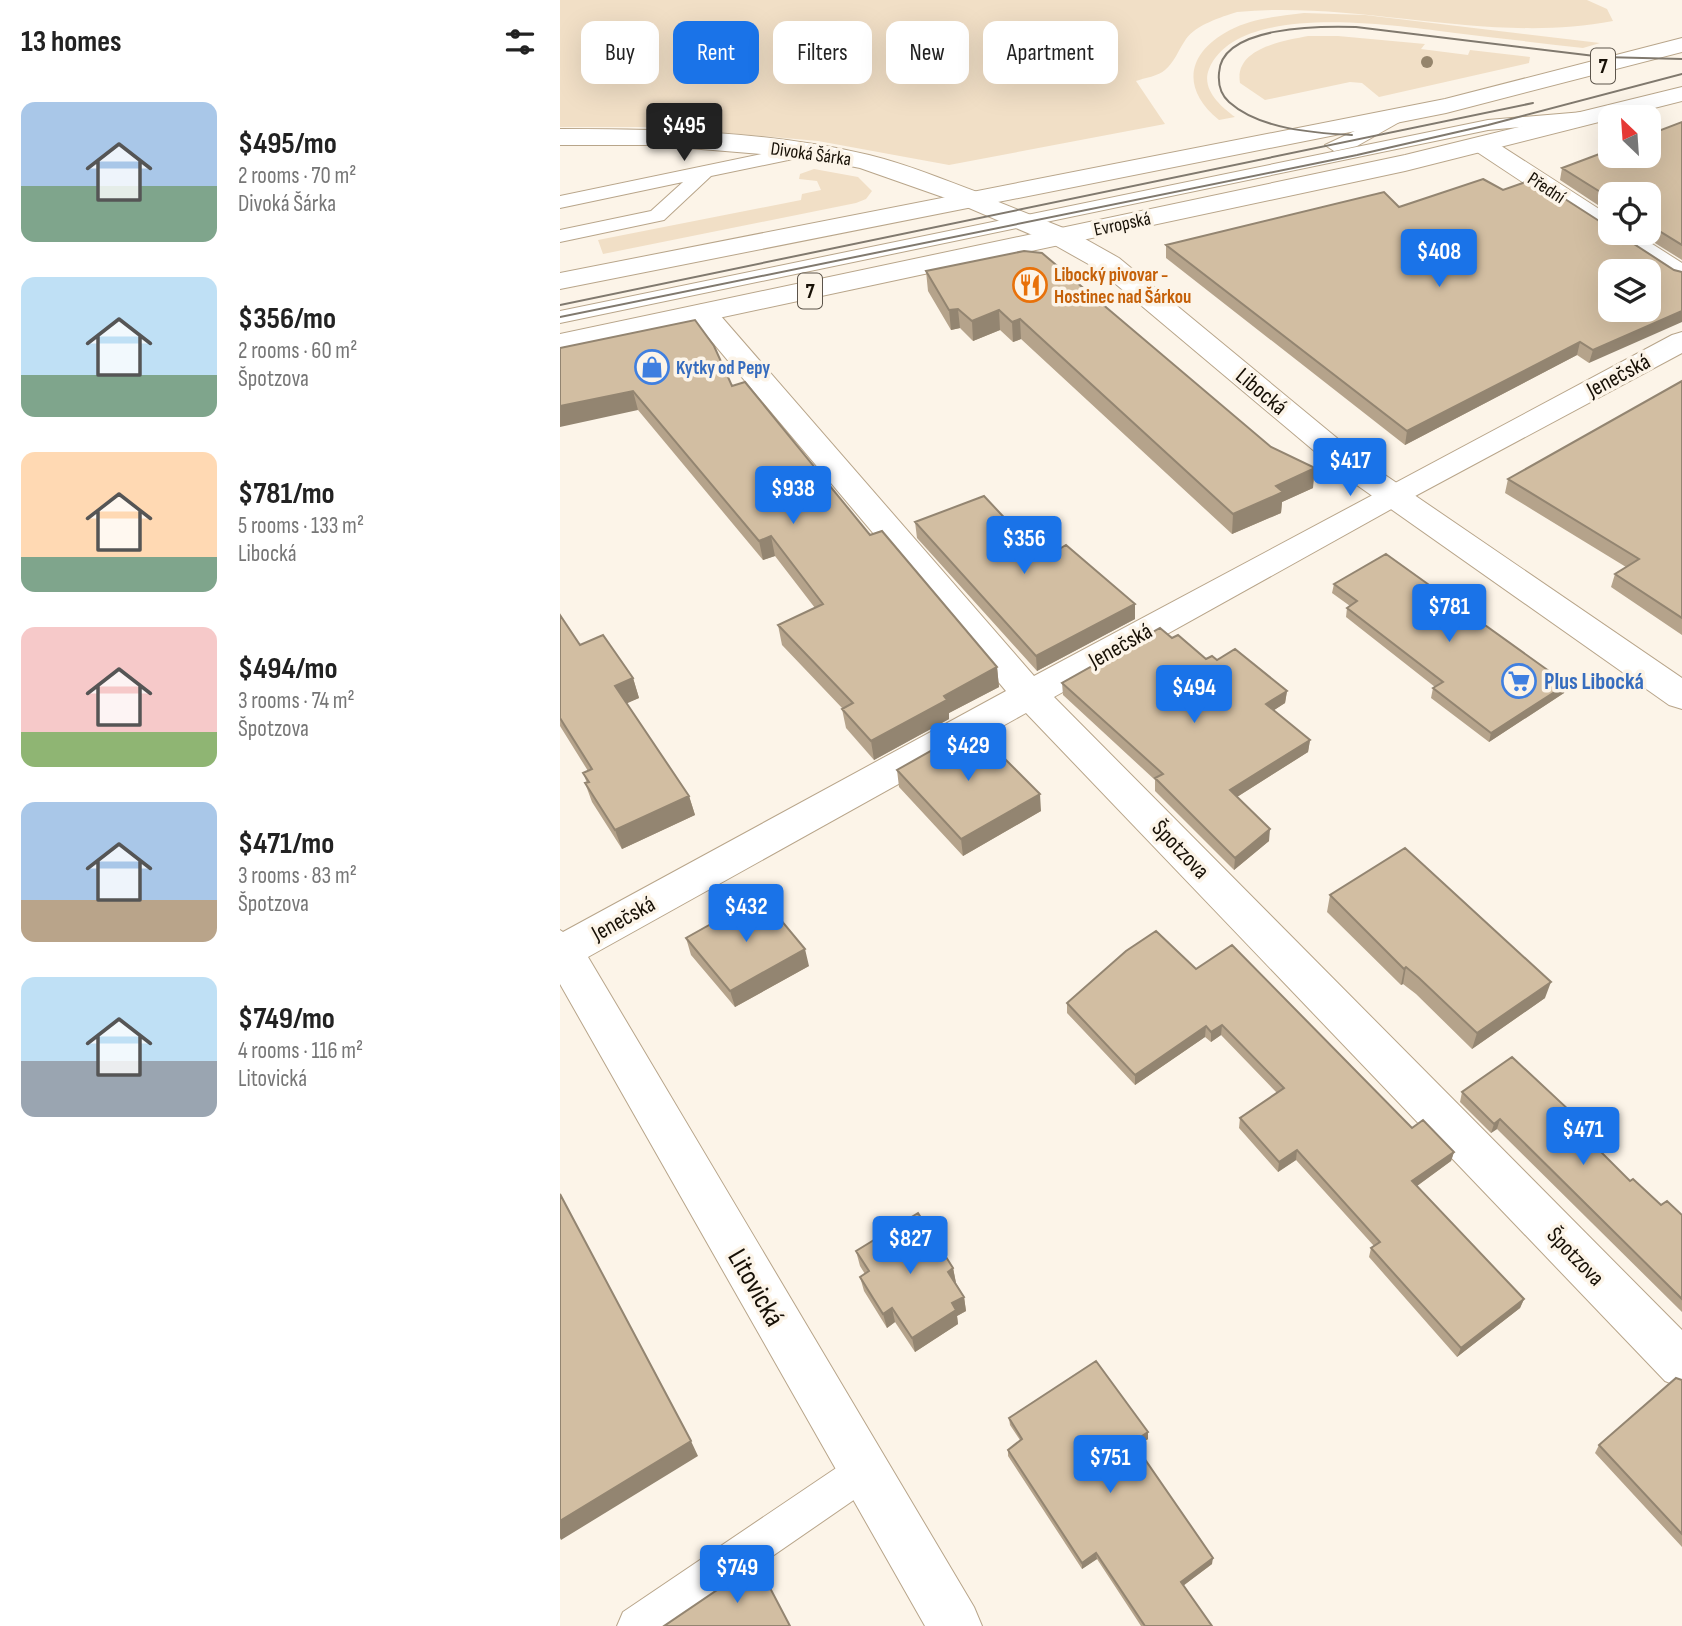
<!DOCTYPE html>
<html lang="en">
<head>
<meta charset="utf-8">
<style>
	:root { --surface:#fff; --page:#f6f6f6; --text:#222; --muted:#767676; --accent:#1a73e8 }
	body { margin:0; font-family:"Sofia Sans Condensed",sans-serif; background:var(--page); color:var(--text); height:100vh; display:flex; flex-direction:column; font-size:26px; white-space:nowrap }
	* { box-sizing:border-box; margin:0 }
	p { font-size:23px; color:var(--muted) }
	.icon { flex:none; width:38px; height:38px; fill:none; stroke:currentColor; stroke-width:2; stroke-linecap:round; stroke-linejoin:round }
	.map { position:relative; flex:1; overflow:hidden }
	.sheet { display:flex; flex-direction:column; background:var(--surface); width:560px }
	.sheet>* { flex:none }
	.hud { position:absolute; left:21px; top:21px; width:665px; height:63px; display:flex; gap:14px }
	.needle { width:46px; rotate:335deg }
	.buttons { position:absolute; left:1038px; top:105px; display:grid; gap:14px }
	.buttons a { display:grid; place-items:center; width:63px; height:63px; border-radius:14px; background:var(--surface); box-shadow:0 7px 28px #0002; font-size:35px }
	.price { position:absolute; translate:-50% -60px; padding:0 16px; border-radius:7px; background:var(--accent); color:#fff; font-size:23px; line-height:46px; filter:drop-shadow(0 2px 4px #0008) }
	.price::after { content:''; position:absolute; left:50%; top:42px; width:21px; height:16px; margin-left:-10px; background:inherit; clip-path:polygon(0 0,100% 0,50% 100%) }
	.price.on { background:#222; color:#fff }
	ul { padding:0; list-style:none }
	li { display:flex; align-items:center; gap:21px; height:175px; padding:0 21px }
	li span { display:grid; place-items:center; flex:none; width:196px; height:140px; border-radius:14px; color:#555 }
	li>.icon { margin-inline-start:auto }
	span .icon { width:84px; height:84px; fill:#fffc; stroke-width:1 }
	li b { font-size:30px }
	h2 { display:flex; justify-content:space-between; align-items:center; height:84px; padding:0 21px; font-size:30px }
	.chip { padding:0 24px; border-radius:14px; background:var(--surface); box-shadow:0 7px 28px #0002; font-size:24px; line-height:63px }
	.chip.on { background:var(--accent); color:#fff }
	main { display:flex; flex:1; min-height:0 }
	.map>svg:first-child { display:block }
</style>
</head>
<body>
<main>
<section class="sheet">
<h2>13 homes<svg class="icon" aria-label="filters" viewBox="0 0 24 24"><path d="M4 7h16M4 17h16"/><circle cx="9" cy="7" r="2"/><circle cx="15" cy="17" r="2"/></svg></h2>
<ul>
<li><span style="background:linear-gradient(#a9c7e8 60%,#7fa58c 0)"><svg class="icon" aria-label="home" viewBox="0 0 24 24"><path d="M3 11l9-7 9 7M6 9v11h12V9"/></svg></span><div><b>$495/mo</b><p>2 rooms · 70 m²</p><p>Divoká Šárka</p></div></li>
<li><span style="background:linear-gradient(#bfe0f5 70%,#7fa58c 0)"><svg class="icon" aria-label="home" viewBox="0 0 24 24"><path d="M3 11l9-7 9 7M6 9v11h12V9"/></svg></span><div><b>$356/mo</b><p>2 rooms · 60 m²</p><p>Špotzova</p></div></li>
<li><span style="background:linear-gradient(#ffd9b3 75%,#7fa58c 0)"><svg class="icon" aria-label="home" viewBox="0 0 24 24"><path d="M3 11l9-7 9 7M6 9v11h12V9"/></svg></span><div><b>$781/mo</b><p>5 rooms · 133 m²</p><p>Libocká</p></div></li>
<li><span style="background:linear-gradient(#f6c9c9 75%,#8fb573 0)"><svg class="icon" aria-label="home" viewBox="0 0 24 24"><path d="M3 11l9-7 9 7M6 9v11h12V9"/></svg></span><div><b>$494/mo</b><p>3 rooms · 74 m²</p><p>Špotzova</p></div></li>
<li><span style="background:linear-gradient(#a9c7e8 70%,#b9a48a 0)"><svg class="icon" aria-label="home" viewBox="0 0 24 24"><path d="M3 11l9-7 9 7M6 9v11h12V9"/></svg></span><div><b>$471/mo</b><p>3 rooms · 83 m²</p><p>Špotzova</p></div></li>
<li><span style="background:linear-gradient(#bfe0f5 60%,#9aa5b1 0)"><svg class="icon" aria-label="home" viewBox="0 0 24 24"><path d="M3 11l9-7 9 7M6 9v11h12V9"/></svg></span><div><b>$749/mo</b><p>4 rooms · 116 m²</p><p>Litovická</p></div></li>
</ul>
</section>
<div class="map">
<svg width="1122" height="1626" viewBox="0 0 1122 1626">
	<rect width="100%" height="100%" fill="#fcf4e8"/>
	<!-- green -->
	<path fill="#f1dfc6" d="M0 0H1027L1047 9 1053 21C929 45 801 0 677 12 661 17 636 25 626 39 619 49 614 63 605 70 599 76 584 78 576 81L605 124 389 165 258 141 98 127H0Z
		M744 13 805 15 1040 43 1023 48C980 43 937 38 895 33 836 26 678 0 649 69 641 89 660 106 675 117L659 120C621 89 626 53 670 30 692 18 720 16 744 13Z
		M748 36H778L865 44 861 49 908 55 910 50 970 57 969 63 819 97 802 83 790 82 705 100 680 83C674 48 723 41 748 36Z
		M254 169 298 177 312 191 306 199 296 203 43 254 38 240 241 200 242 194 261 190 257 181 239 179 240 174Z"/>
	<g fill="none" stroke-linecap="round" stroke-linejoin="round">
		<!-- lane casing -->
		<g stroke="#b8a58a" stroke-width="2">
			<path id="lane" d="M837 111 843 112 846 116 843 120 797 146 774 151 765 145Z
				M1023 112 1029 113 1032 117 1029 121 928 130 0 323V311L928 120Z
				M250 144 259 150 257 154 151 176 104 220 0 242V230L91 211 123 182 0 208V196Z
				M304 1452 317 1458 323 1471 317 1484 111 1626H57L63 1612 291 1458Z"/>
		</g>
		<!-- street casing -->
		<g stroke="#b8a58a" stroke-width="2">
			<path id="street" d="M0 129C103 129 209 131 309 155 347 164 384 180 420 193L424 199 420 205 411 207 300 168 250 158 93 145H0Z
				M923 137 932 140 1050 216V233H1075L1122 263V283L1112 281 914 150 910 145 914 140Z
				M143 304 153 307 474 676 1112 335 1122 332V353L844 502 494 697 1122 1330V1388L1105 1381 466 713 28 957 414 1607 422 1626H365L0 984V930L3 932 446 691 133 319 129 313 133 307Z"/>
		</g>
		<!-- secondary casing -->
		<g stroke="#b8a58a" stroke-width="2">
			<path id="secondary" d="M411 191 511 231 559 258 806 462 1122 678V709L1109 705 784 476 539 270 491 243 402 205 398 199 402 193Z"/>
		</g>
		<!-- primary casing -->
		<g stroke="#b8a58a" stroke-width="2">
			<path id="primary" d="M1122 38V52L886 113 0 289V273L885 99Z
				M1122 87V101L845 171 0 352V334L845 155Z"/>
		</g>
		<!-- lane -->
		<use href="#lane" fill="#fff" fill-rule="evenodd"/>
		<!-- street -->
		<use href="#street" fill="#fff" fill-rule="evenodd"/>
		<!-- secondary -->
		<use href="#secondary" fill="#fff" fill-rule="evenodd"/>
		<!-- primary -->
		<use href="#primary" fill="#fff" fill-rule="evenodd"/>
		<!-- tram -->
		<path stroke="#80796e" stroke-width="2" d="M792 135C753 133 699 129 669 102 660 94 658 84 659 73 661 25 763 26 796 27L1043 57 1122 59
			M0 305 973 103
			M0 317 797 155 928 125 1122 74"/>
	</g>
	<!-- trees -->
	<circle fill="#95856c" cx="867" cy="62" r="6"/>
	<!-- wall -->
	<path fill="#b5a38b" d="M1122 122V260L1079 233H1088V194H1050V213L1000 180 1002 168Z
		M943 190 1114 270 1029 363 1017 355 845 445 606 258V245Z
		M464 251 753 488 722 502 721 513 672 534 461 339 453 342 440 330 413 341 400 328 391 330 368 291 366 271Z
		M0 348 172 386 310 535 437 667 439 687 389 713V719L314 760 286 728 282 709H283L222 645 218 625 255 608 215 556 203 560 78 410Z
		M1122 381V635L1051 587 1055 574 1066 567 945 493 948 479Z
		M355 522 483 559 575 604V619L477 671 357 538Z
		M774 584 1004 693 929 742 871 698 873 688 875 687 786 617 787 608 790 606 772 593Z
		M0 615 20 645 73 678 79 698 66 703 129 796 135 815 62 849 32 802 25 783H27L23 773 28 771 0 726Z
		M612 638 646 659 657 660 727 691 725 703 714 710 750 740 748 752 677 797 709 841 674 870 595 791V780L503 695 502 683Z
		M337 770 481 811 403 856 339 787Z
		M770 895 985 998 912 1049 856 994 843 984 841 985 767 912Z
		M126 938 249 966 175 1007 131 955Z
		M636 969 852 1128 894 1152 891 1161 857 1186 964 1299 960 1308 897 1357 809 1257 811 1248 814 1246 736 1160 718 1172 679 1128 680 1118 717 1093 661 1035 651 1042 645 1037 575 1085 507 1013V1003Z
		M902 1092 1007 1118 1070 1181 1101 1205 1122 1215V1312L937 1129 931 1133 900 1102Z
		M296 1251 393 1268 396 1283 404 1297 406 1311 397 1316 398 1324 355 1352 335 1322 327 1328 304 1291 300 1277 305 1274 300 1266Z
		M1122 1380V1547L1035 1453 1039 1445Z
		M449 1418 588 1439 577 1446 652 1564 623 1586 652 1626H581L537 1559 522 1569 448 1456V1450L460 1440 450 1425Z"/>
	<!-- shaded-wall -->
	<path fill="#938571" d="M398 309 400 328 391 330 389 310Z
		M439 310 440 330 413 341 412 321Z
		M1122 311V322L1029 363 1033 350Z
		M460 319 461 339 453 342 452 322Z
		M1020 342 1017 355 845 445 847 431Z
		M73 391 78 410 0 427V406Z
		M755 468 753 488 722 502 721 513 672 534 673 514 716 486Z
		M211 536 215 556 203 560 199 541Z
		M575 604V619L477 671 476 656Z
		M437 667 439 687 389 713V719L314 760 311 741 384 696Z
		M73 678 79 698 61 706 55 686Z
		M1007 684 1004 693 929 742 931 733Z
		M727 691 725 703 705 716 706 704Z
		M750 740 748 752 669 802 670 790Z
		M480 794 481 811 403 856 401 839Z
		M129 796 135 815 62 849 55 830Z
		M710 829 709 841 674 870 675 858Z
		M245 949 249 966 175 1007 170 991Z
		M846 967 843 984 841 985 844 969Z
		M991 982 985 998 912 1049 917 1033Z
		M662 1025 661 1035 651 1042V1032Z
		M646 1026 645 1037 575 1085V1075Z
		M940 1119 937 1129 931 1133 934 1124Z
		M737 1150 736 1160 718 1172 719 1162Z
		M894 1152 891 1161 850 1191 852 1181Z
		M393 1268 396 1283 388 1272Z
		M404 1297 406 1311 397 1316 398 1324 355 1352 352 1338 392 1303Z
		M964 1299 960 1308 897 1357 901 1348Z
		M332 1308 335 1322 327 1328 323 1314Z
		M588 1432V1439L573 1449V1442Z
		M131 1441 138 1456 1 1540 0 1538V1521Z
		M536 1553 537 1559 522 1569V1563Z
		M653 1558 652 1564 620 1588 621 1582Z"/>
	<!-- building -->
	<path fill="#d2bea2" stroke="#938571" stroke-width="2" fill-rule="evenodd" d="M1122 122V245L1088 224V194H1050V198L1002 168 1050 150V156H1088V135Z
		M923 179 943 190 974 179 1050 228V233H1057L1114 270 1122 272V311L1033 350 1020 342 847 431 606 245 824 192 839 207ZM1050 271H1088V310H1050Z
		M464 251 482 253 711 447 755 468 716 486 723 492 673 514 460 319 452 322 439 310 412 321 398 309 389 310 366 271Z
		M135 320 154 346 172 386 185 382 310 535 322 531 437 667 384 696 387 700 311 741 282 709 293 703 218 625 263 604 211 536 199 541 73 391 0 406V348Z
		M1122 381V618L1055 574 1079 559 948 479Z
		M424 496 483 559 506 545 575 604 476 656 355 522Z
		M826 554 1007 684 931 733 873 688 883 682 787 608 797 601 774 584Z
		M0 615 20 645 43 635 73 678 55 686 129 796 55 830 25 783 29 782 23 773 32 769 0 718Z
		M600 628 612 638 618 635 646 659 652 656 657 660 675 649 727 691 706 704 750 740 670 790 710 829 675 858 595 778 603 774 502 683Z
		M413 727 480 794 401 839 337 770Z
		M845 848 991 982 917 1033 859 978 846 967 844 969 770 895Z
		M201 896 245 949 170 991 126 938Z
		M596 931 636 969 672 945 852 1128 863 1120 894 1152 852 1181 964 1299 901 1348 811 1248 820 1242 737 1150 719 1162 680 1118 724 1088 662 1025 651 1032 646 1026 575 1075 507 1003 566 951Z
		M952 1057 1010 1111 1004 1115 1070 1181 1073 1179 1101 1205 1107 1201 1122 1215V1299L940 1119 934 1124 902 1092Z
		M0 1194 131 1441 0 1521Z
		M358 1213 393 1268 388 1272 404 1297 392 1303 396 1310 352 1338 332 1308 323 1314 300 1277 309 1271 296 1251Z
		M536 1361 588 1432 573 1442 653 1558 621 1582 652 1626H585L536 1553 522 1563 448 1450 462 1439 449 1418Z
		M1116 1378 1122 1380V1534L1039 1445Z
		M197 1563 230 1626H104Z"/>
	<!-- icons -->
	<defs>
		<g id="restaurant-ring" transform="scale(1.75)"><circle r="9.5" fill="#fcf4e8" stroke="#e8710a" stroke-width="1.5"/><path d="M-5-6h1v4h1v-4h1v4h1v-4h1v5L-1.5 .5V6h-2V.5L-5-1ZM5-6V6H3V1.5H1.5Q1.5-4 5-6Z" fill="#e8710a"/></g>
		<g id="shop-ring" transform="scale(1.75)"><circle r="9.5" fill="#fcf4e8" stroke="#3f7fe0" stroke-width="1.5"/><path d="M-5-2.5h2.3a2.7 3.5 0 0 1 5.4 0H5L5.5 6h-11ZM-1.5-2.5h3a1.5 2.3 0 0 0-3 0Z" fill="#3f7fe0"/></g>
		<g id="supermarket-ring" transform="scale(1.75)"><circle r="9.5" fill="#fcf4e8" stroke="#3f7fe0" stroke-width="1.5"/><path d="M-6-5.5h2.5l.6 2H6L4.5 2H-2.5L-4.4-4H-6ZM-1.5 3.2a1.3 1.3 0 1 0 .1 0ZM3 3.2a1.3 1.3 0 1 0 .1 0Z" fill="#3f7fe0"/></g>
	</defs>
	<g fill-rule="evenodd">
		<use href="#restaurant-ring" x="470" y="285"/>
		<use href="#shop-ring" x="92" y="367"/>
		<use href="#supermarket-ring" x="959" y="681"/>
	</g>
	<g text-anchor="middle" stroke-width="7" stroke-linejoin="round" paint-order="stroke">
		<!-- far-street labels -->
		<g font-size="19" fill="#171006" stroke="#fcf4e8">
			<text transform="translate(251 153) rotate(8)" y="7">Divoká Šárka</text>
			<text transform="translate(987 187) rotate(33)" y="7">Přední</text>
			<text transform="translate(562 223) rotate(-12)" y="7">Evropská</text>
		</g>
		<!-- far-food labels -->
		<g font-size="19" font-weight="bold" fill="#c56008" stroke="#fcf4e8" text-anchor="start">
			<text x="494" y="281">Libocký pivovar -<tspan x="494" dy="22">Hostinec nad Šárkou</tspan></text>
		</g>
		<!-- far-shop labels -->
		<g font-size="19" font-weight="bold" fill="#366cbe" stroke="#fcf4e8" text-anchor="start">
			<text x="116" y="374">Kytky od Pepy</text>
		</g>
		<!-- shield labels -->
		<g fill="#fcf4e8" stroke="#5c544a" stroke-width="2">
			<rect x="1031" y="48.5" width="24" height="35" rx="5"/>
			<rect x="238" y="273.5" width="24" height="35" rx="5"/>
		</g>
		<g font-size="21" font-weight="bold" fill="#171006">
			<text x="1043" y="73">7</text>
			<text x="250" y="298">7</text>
		</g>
		<!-- street labels -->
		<g font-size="23" fill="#171006" stroke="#fcf4e8">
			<text transform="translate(1058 375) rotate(-28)" y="8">Jenečská</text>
			<text transform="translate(702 391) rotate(40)" y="8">Libocká</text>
			<text transform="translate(560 645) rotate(-29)" y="8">Jenečská</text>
			<text transform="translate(621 849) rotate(46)" y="8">Špotzova</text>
			<text transform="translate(63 918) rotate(-29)" y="8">Jenečská</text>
			<text transform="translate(1016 1256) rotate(46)" y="8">Špotzova</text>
		</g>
		<!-- shop labels -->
		<g font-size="23" font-weight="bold" fill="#366cbe" stroke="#fcf4e8" text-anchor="start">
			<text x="984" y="689">Plus Libocká</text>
		</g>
		<!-- near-street labels -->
		<g font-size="28" fill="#171006" stroke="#fcf4e8">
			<text transform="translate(197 1287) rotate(60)" y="10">Litovická</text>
		</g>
	</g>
</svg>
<div class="buttons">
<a><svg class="needle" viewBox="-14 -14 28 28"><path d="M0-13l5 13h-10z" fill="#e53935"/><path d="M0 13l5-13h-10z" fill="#767676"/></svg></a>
<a><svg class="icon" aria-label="locate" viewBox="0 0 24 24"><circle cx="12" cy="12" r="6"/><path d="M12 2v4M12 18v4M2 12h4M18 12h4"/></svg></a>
<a><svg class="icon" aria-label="layers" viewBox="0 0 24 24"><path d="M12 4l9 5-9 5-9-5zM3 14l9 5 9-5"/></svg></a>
</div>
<b class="price on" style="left:124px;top:163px">$495</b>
<b class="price" style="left:879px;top:289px">$408</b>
<b class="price" style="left:790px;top:498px">$417</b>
<b class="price" style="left:233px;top:526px">$938</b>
<b class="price" style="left:464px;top:576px">$356</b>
<b class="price" style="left:889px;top:644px">$781</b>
<b class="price" style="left:634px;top:725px">$494</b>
<b class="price" style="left:408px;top:783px">$429</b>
<b class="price" style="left:186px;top:944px">$432</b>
<b class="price" style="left:1023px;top:1167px">$471</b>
<b class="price" style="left:350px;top:1276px">$827</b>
<b class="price" style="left:550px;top:1495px">$751</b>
<b class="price" style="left:177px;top:1605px">$749</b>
<div class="hud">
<a class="chip">Buy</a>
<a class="chip on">Rent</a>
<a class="chip">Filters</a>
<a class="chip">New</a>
<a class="chip">Apartment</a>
</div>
</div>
</main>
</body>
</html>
